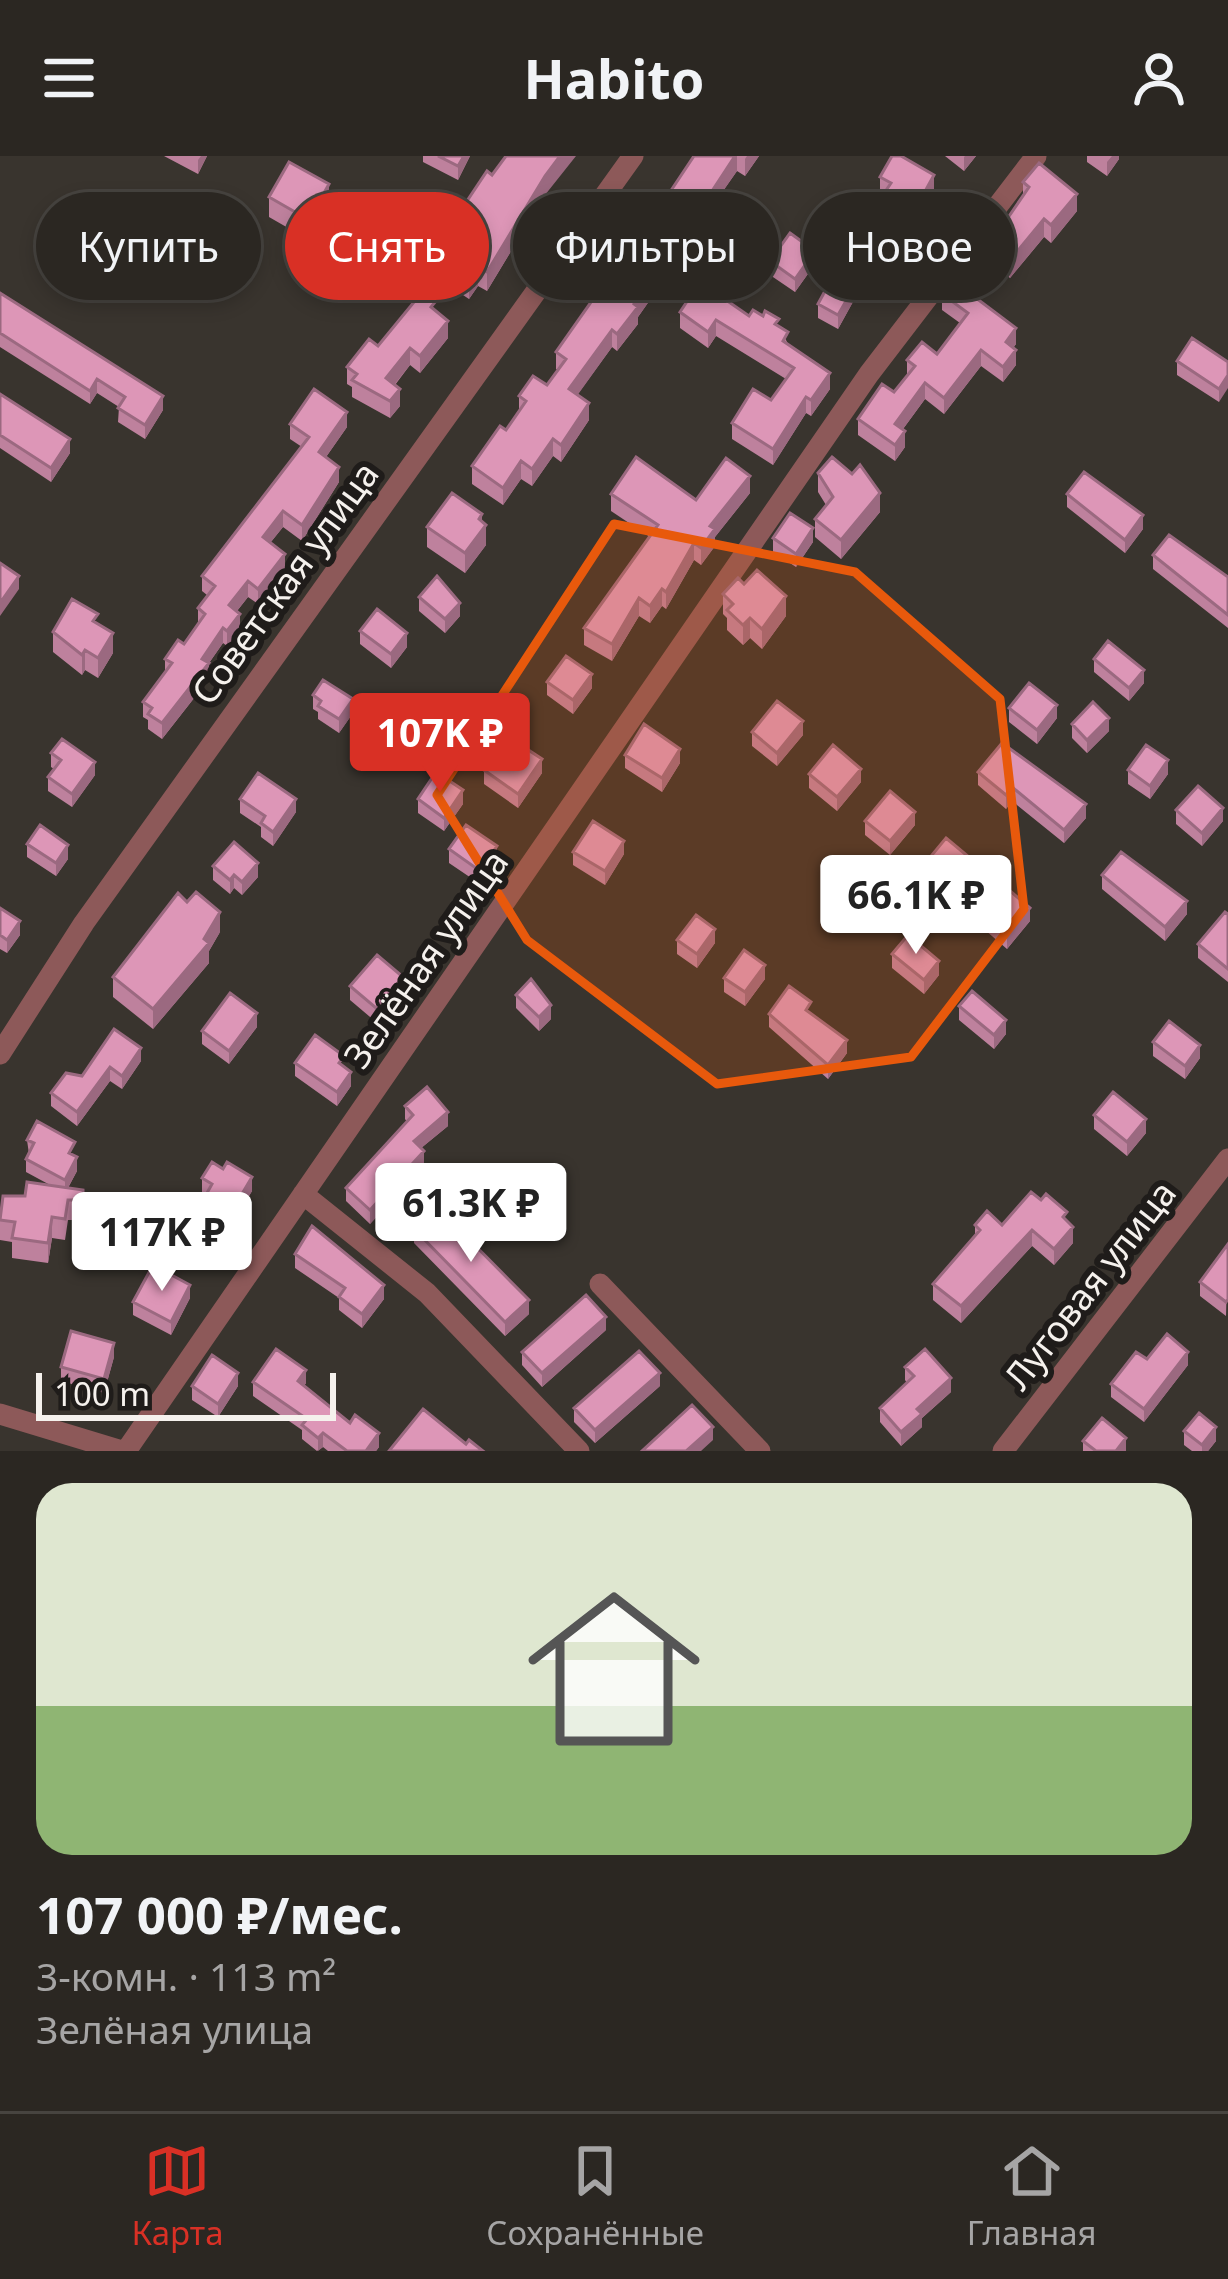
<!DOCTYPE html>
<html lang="ru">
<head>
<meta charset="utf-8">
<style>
	:root { --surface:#2b2722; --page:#37332f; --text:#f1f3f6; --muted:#a6a5a5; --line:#474440; --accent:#d93025 }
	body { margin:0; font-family:"Noto Sans",sans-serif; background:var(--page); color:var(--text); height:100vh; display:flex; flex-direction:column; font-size:45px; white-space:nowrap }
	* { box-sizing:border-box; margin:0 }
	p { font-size:39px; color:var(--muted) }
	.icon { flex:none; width:66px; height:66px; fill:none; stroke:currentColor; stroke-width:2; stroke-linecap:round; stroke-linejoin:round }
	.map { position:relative; height:1295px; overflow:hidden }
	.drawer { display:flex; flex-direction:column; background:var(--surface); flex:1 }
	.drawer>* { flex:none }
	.hud { position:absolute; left:36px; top:36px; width:1158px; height:108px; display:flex; gap:24px }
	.scale { position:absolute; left:36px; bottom:30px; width:300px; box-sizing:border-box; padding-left:12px; border:6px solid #f5f1ed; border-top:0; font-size:33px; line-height:42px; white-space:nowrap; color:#f5f1ed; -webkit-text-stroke:9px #1f1c1a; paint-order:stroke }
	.price { position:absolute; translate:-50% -102px; padding:0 27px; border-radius:12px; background:#fff; color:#222; font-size:39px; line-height:78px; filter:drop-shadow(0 3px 6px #0008) }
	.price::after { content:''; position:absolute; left:50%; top:72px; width:36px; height:27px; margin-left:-18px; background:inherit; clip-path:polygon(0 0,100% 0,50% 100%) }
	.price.on { background:var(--accent); color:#fff }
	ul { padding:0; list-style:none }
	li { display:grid; align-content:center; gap:24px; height:636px; padding:0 36px }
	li+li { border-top:3px solid var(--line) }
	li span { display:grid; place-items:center; height:372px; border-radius:36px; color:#555 }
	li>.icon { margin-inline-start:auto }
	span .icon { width:216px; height:216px; fill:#fffc; stroke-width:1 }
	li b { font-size:51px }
	.tag { padding:0 42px; border-radius:54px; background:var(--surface); box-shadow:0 6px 18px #0003,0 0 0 3px var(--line); font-size:42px; line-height:108px }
	.tag.on { background:var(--accent); color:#fff }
	header { display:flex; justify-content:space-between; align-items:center; height:156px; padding:0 36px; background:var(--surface); font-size:54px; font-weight:700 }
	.tabs { display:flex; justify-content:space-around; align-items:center; height:168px; border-top:3px solid var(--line); background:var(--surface); font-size:33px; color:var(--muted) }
	.tabs a { display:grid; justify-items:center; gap:6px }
	.tabs .on { color:var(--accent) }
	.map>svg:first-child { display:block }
</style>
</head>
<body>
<header><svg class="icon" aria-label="menu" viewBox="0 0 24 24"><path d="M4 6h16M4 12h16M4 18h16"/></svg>Habito<svg class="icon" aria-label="person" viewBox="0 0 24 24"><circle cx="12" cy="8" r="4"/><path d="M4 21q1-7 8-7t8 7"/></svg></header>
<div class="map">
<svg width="1228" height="1295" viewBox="0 0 1228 1295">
	<rect width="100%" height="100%" fill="#39342e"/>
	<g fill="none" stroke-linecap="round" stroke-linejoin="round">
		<!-- street -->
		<path stroke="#8d5959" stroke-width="21" d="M0 898 84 767 633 0
			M303 1038 427 1137 579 1295
			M600 1128 760 1295
			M0 1258 122 1295
			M126 1295 869 218 1036 0
			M1003 1295 1228 1003"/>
	</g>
	<!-- wall -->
	<path fill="#be819d" d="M164 0H207L198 18Z
		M423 0H470L458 24 423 6Z
		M694 0H759L745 20 737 15 725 32 719 41V57L709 74 672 51V33Z
		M945 0H976L964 15Z
		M1087 0H1119V3L1107 20 1087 6Z
		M492 19 545 39 487 135 478 130 469 143 431 118V99Z
		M880 21 934 33 917 63 887 47V39L880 35Z
		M1023 26 1077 55 1051 87 1044 81 1010 122 984 101V83L1003 69 1023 39Z
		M269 41 329 49 309 84 269 61Z
		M70 66 171 90 158 116 102 89 99 95 70 79Z
		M345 70 389 73 373 100 345 84Z
		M849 95 901 102 875 131 849 109Z
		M770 105 815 108 795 136 770 119Z
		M622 109 671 114 638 161V168L617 195 612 191 577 239 589 264 561 306 553 300 532 330 521 323 503 349 472 328V310L506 274 519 256V240L547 229 558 214 556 213V196L610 139 622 124Z
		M220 119 206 146 182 134V120Z
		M0 137 163 254 145 283 118 266 119 251 97 237 90 248 0 191Z
		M942 138 1016 188 1013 192 1016 209 1003 226 981 210 944 258 925 243 903 273 905 291 895 305 858 279V263L894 236 907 219V204L937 198 960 167 942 154Z
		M854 144 838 173 818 162V148Z
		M436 155 448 182 420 217 410 209 395 229 400 250 390 262 352 241V231L347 228V211Z
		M680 156 749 160 779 170 788 188 830 233 811 260 806 257 773 309 732 283V267L771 244 786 223 716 180 708 192 680 172Z
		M1177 205 1228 206 1219 246 1177 219Z
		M0 238 70 297 51 326 0 292Z
		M290 268 347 271 326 301 339 326 302 385 283 371 270 387 285 413 258 448 248 441 237 455 240 473 227 490 223 487 209 507V523L162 583 148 573V564L143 561V546L165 517V503L184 488 198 468V452L207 439 202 435V420L302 291 290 283Z
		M818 317 852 318 880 356 841 403 815 381V363L826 349 818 336Z
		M750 337 715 381V390L701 409 694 404 666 453 662 450 650 467 639 460 612 505 584 489V472L650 381 611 355V338L696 344Z
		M1067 338 1143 373 1125 397 1067 351Z
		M482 366 486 389 465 417 427 391V371Z
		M773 382 813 386 796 411 773 396Z
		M1153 399 1228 421V472L1153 413Z
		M723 438 786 460 762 493 750 482 743 489 727 474V462L723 458Z
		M419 441 460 460 445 477 419 455Z
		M98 467 113 497 98 522 85 514 82 519 53 496V476Z
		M360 475 407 491 391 512 360 488Z
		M1094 503 1144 527 1129 545 1094 516Z
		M547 526 592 532 573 558 547 539Z
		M313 539 353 557 339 577 318 563V556L313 553Z
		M1009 552 1057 562 1037 588 1009 566Z
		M1072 568 1109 575 1087 597 1072 582Z
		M752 576 803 579 777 610 752 590Z
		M51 597 95 619 72 651 48 635V621L54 613 51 611Z
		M625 599 680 607 662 636 625 612Z
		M484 614 542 617 518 652 484 628Z
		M1128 614 1168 618 1150 643 1128 628Z
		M978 616 1086 662 1064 687 1012 645 1006 653 978 629Z
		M809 618 861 626 837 655 809 632Z
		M240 643 296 656 273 690 261 681V671L240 657Z
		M418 643 463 648 444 675 418 657Z
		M1176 654 1223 665 1202 690 1176 668Z
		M865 665 915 669 890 699 865 679Z
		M27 688 68 703 56 720 27 701Z
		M449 693 497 703 480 728 449 707Z
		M573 696 624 698 605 729 573 709Z
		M213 710 258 721 242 739 234 732 230 738 213 724Z
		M922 711 970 715 945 744 922 725Z
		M1102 719 1187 758 1165 785 1102 733Z
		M0 752 20 779 7 797 0 793Z
		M978 755 1030 765 1007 793 978 768Z
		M1228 758V826L1198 802V788Z
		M220 776 209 795V807L153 873 113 841V821Z
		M677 784 715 787 697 812 677 798Z
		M892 798 939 819 924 838 892 812Z
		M724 822 765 823 745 850 724 836Z
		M350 830 403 835 376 866 350 844Z
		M516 839 551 863 539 875 516 852Z
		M959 850 1006 878 994 893 959 864Z
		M769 858H811L847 897 828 923 769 871Z
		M257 871 229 908 202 888V875Z
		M114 873 141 905 122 933 110 925 77 970 51 950V937L82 920Z
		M1153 886 1200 902 1185 923 1153 900Z
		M295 907 344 911 351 930 337 950 295 920Z
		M405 950 448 970 421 992 424 1009 370 1068 346 1045V1032L407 966 405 963Z
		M1094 959 1146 977 1127 1000 1094 973Z
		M27 984 75 1000 77 1015 68 1032 83 1034V1064H68L65 1084 52 1082 48 1107 12 1102V1086L0 1084V1060L25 1040 50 1029 26 1016V1003L29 998Z
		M202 1022 252 1035 233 1067 207 1051V1038L202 1036Z
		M1067 1065 1073 1087 1054 1109 1032 1090 961 1167 933 1144V1128L975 1080V1069Z
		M414 1073 529 1158 505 1180 414 1087Z
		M1228 1088 1226 1160 1200 1140V1126Z
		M295 1098 384 1143 362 1172 339 1154V1142L295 1112Z
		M190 1142 171 1179 133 1159V1146Z
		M606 1174 542 1231 522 1209V1196Z
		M114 1201 104 1237 61 1225V1211Z
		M1147 1203 1188 1209 1144 1266 1111 1241V1228Z
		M905 1211 951 1236 922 1262V1271L901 1290 880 1266V1252L907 1227 905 1224Z
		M253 1226 306 1227 304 1230 379 1291 376 1295H328L323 1291 317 1295 302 1283V1274L253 1240Z
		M192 1230H238L218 1261 192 1244Z
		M660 1230 595 1287 574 1266V1252Z
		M1184 1275 1216 1285 1208 1295H1192L1184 1289Z
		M1083 1285 1126 1295H1083Z"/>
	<!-- shaded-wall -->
	<path fill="#9b6980" d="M201 0H207L198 18V4Z
		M464 0H470L458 24V10Z
		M560 0H576L545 39 487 135V116L545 20Z
		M735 0H737V15L719 41V57L709 74V56L712 35Z
		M747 0H759L745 20V3Z
		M965 0H976L964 15V1Z
		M1112 0H1119V3L1107 20V6Z
		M934 19V33L917 63V50Z
		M329 28V49L309 84V64Z
		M1077 38V55L1051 87V69Z
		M389 59V73L373 100V86Z
		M1044 63V81L1010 122V104Z
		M171 76V90L158 116V103Z
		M901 88V102L875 131V117Z
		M815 95V108L795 136V123Z
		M671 97V114L638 161V168L617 195V178L634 148Z
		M220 106V119L206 146V133Z
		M478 111V130L469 143V124Z
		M854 131V144L838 173V159Z
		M716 164V180L708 192V176Z
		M448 165V182L420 217V200Z
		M1016 172V188L1006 202V186Z
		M612 174V191L569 251V233Z
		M410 192V209L386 239V222Z
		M981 194V210L944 258V242Z
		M1016 194V209L1003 226V211Z
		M830 217V233L811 260V244Z
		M1228 219V232L1219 246V233Z
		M97 223V237L90 248V235Z
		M925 227V243L895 284V268Z
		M400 233V250L390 262V245Z
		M163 240V254L145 283V269Z
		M806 241V257L773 309V293Z
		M589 247V264L561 306V289Z
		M347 256V271L319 311V296Z
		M905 275V291L895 305V289Z
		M70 283V297L51 326V312Z
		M553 283V300L532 330V313Z
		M521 305V323L503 349V332Z
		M339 311V326L302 385V369Z
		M750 320V337L715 381V390L701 409V392L710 370Z
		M880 337V356L841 403V384Z
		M283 355V371L263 396V381Z
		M482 358V373L486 369V389L465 417V397Z
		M1143 359V373L1125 397V384Z
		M813 372V386L796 411V398Z
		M694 387V404L666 453V436Z
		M285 398V413L258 448V433Z
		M19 420V433L0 460V447Z
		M248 425V441L229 465V449Z
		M662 433V450L650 467V450Z
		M786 440V460L762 493V473Z
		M639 442V460L612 505V488Z
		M460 447V460L445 477V463Z
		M240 458V473L227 490V475Z
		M750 462V482L743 489V469Z
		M223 472V487L209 507V523L162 583V567Z
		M113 477V497L98 522V502Z
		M407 477V491L391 512V498Z
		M85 494V514L82 519V499Z
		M1144 514V527L1129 545V532Z
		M592 518V532L573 558V544Z
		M353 543V557L339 577V563Z
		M1057 549V562L1037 588V574Z
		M1109 562V575L1087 597V584Z
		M803 565V579L777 610V597Z
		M680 593V607L662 636V622Z
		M542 603V617L518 652V638Z
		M1168 604V618L1150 643V630Z
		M95 606V619L72 651V638Z
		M861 613V626L837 655V641Z
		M1012 631V645L1006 653V639Z
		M463 634V648L444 675V662Z
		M296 643V656L273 690V676Z
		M1086 648V662L1064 687V674Z
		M1223 652V665L1202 690V677Z
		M915 656V669L890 699V685Z
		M624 685V698L605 729V715Z
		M68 689V703L56 720V707Z
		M497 690V703L480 728V715Z
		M970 702V715L945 744V731Z
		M258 707V721L242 739V726Z
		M234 719V732L230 738V724Z
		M1187 745V758L1165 785V771Z
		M1030 752V765L1007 793V779Z
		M220 756V776L209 795V807L153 873V853L204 783Z
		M20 765V779L7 797V784Z
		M715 773V787L697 812V798Z
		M939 805V819L924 838V824Z
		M765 809V823L745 850V836Z
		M403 821V835L376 866V852Z
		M551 849V863L539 875V861Z
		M257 857V871L229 908V895Z
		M1006 864V878L994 893V879Z
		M847 884V897L828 923V909Z
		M1200 889V902L1185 923V910Z
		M141 892V905L122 933V920Z
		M110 911V925L77 970V956Z
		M351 916V930L337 950V936Z
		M448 956V970L414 998V985Z
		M1146 963V977L1127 1000V986Z
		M424 995V1009L370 1068V1054Z
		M77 1001V1015L65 1037V1024Z
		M252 1021V1035L233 1067V1053Z
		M52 1061V1082L48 1107V1087Z
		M1073 1071V1087L1054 1109V1093Z
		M1032 1074V1090L961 1167V1150Z
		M190 1129V1142L171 1179V1166Z
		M384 1129V1143L362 1172V1158Z
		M529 1144V1158L505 1180V1166Z
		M606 1161V1174L542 1231V1217Z
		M114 1187V1201L104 1237V1223Z
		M1188 1196V1209L1144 1266V1253Z
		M306 1214V1227L298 1238V1225Z
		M238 1217V1230L218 1261V1248Z
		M660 1217V1230L595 1287V1274Z
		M951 1222V1236L922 1262V1271L901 1290V1276L917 1253Z
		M713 1271V1284L701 1295H686Z
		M1216 1271V1285L1208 1295H1202V1289Z
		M323 1277V1291L318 1295V1282Z
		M379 1277V1291L376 1295H366Z
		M1126 1282V1295H1116Z"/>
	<!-- building -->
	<path fill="#dd96b7" stroke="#9b6980" stroke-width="3" d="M438 0H464L458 10Z
		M506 0H560L545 20 487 116 478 111 469 124 431 99 487 15 492 19Z
		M694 0H735L712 35 719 40 709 56 672 33Z
		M892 0H901L934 19 917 50 887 33 891 27 880 21Z
		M289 6 329 28 309 64 269 41Z
		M1039 7 1077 38 1051 69 1044 63 1010 104 984 83 999 65 1003 69 1029 31 1023 26Z
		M86 36 171 76 158 103 102 76 99 82 70 66Z
		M360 43 389 59 373 86 345 70Z
		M875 66 901 88 875 117 849 95Z
		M790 77 815 95 795 123 770 105Z
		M644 78 671 97 634 148 638 151 617 178 612 174 569 233 589 247 561 289 553 283 532 313 521 305 503 332 472 310 500 270 506 274 526 245 519 240 533 220 547 229 566 203 556 196 601 132 610 139 629 114 622 109Z
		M197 93 220 106 206 133 182 120Z
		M833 120 854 131 838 159 818 148Z
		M952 124 1016 172 1006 186 1016 194 1003 211 981 194 944 242 925 227 895 268 905 275 895 289 858 263 882 228 894 236 915 210 907 204 922 186 937 198 968 157 942 138Z
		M700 126 749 160 753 154 763 160 765 155 779 163 775 168 788 176 783 185 830 217 811 244 806 241 773 293 732 267 753 233 771 244 794 212 716 164 708 176 680 156Z
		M423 135 436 145 431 151 448 165 420 200 410 192 386 222 400 233 390 245 352 224 357 218 347 211 369 183 378 190Z
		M0 137 163 240 145 269 118 252 125 241 97 223 90 235 0 177Z
		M1192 182 1228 206V219L1219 233 1177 205Z
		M314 233 347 256 319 296 339 311 302 369 283 355 263 381 285 398 258 433 248 425 229 449 240 458 227 475 223 472 202 503 209 507 162 567 148 558 152 552 143 546 172 507 165 503 178 484 184 488 205 458 198 452 215 430 202 420 309 281 290 268Z
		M0 238 70 283 51 312 0 279Z
		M636 301 696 344 726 302 750 320 710 370 715 373 701 392 694 387 666 436 662 433 650 450 639 442 612 488 584 472 658 369 611 338Z
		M832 301 852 318 860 309 880 337 841 384 815 363 833 341 818 317Z
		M1084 316 1143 359 1125 384 1067 338Z
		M452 337 482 358 479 363 486 369 465 397 427 371Z
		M790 357 813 372 796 398 773 382Z
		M1169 379 1228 421V459L1153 399Z
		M0 407 19 420 0 447Z
		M757 414 786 440 762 473 750 462 743 469 727 454 733 448 723 438 738 422 744 428Z
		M437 420 460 447 445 463 419 441Z
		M72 443 98 458 93 465 113 477 98 502 85 494 82 499 53 476Z
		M377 453 407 477 391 498 360 475Z
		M1108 485 1144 514 1129 532 1094 503Z
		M566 500 592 518 573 544 547 526Z
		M323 524 353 543 339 563 318 550 321 545 313 539Z
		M1029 527 1057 549 1037 574 1009 552Z
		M777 545 803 565 777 597 752 576Z
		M1093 546 1109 562 1087 584 1072 568Z
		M644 568 680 593 662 622 625 599Z
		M507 580 542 603 518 638 484 614Z
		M62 583 95 606 72 638 48 621 61 604 51 597Z
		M1002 587 1086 648 1064 674 1012 631 1006 639 978 616Z
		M833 589 861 613 837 641 809 618Z
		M1146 589 1168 604 1150 630 1128 614Z
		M436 616 463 634 444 662 418 643Z
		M258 617 296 643 273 676 261 667 265 660 240 643Z
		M1198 630 1223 652 1202 677 1176 654Z
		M890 635 915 656 890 685 865 665Z
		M593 665 624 685 605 715 573 696Z
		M40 669 68 689 56 707 27 688Z
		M466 669 497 690 480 715 449 693Z
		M946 682 970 702 945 731 922 711Z
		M234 686 258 707 242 726 234 719 230 724 213 710Z
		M1121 696 1187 745 1165 771 1102 719Z
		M1001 727 1030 752 1007 779 978 755Z
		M196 736 220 756 204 783 209 787 153 853 113 821 178 737 187 746Z
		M0 752 20 765 7 784 0 779Z
		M1225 756 1228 758V813L1198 788Z
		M696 759 715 773 697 798 677 784Z
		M908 779 939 805 924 824 892 798Z
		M744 794 765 809 745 836 724 822Z
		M377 799 403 821 376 852 350 830Z
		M531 823 551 849 539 861 516 839Z
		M789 830 811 846 806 854 847 884 828 909 769 858Z
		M972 835 1006 864 994 879 959 850Z
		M230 837 257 857 229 895 202 875Z
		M1169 865 1200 889 1185 910 1153 886Z
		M114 873 141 892 122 920 110 911 77 956 51 937 66 917 82 920Z
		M315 879 344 900 339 907 351 916 337 936 295 907Z
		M427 931 448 956 414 985 424 995 370 1054 346 1032 413 959 405 950Z
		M1113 936 1146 963 1127 986 1094 959Z
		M37 965 75 986 69 997 77 1001 65 1024 26 1003 34 987 27 984Z
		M212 1006 223 1013 227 1006 252 1021 233 1053 207 1037 212 1028 202 1022Z
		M27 1026 83 1034V1044H68L65 1063 52 1061 48 1087 12 1082 15 1066 0 1064 3 1040H25Z
		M1031 1036 1041 1044 1046 1038 1067 1056 1063 1061 1073 1071 1054 1093 1032 1074 961 1150 933 1128 980 1074 975 1069 987 1055 1002 1069Z
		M437 1051 529 1144 505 1166 414 1073Z
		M312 1070 384 1129 362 1158 339 1141 345 1132 295 1098Z
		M1228 1088V1143L1226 1146 1200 1126Z
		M153 1109 190 1129 171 1166 133 1146Z
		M586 1139 606 1161 542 1217 522 1196Z
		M71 1175 114 1187 104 1223 61 1211Z
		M1167 1178 1188 1196 1144 1253 1111 1228 1136 1196 1147 1203Z
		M276 1193 306 1214 298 1225 350 1267 355 1259 379 1277 366 1295H347L323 1277 318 1282 302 1269 307 1263 253 1226Z
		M925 1193 951 1222 917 1253 922 1258 901 1276 880 1252 914 1220 905 1211Z
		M639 1195 660 1217 595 1274 574 1252Z
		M212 1199 238 1217 218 1248 192 1230Z
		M692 1249 713 1271 686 1295H642Z
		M423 1253 466 1288 469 1284 483 1295H389Z
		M1199 1257 1216 1271 1202 1289 1184 1275Z
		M1102 1262 1126 1282 1116 1295H1096L1083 1285Z"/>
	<!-- marked area -->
	<path fill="#e8590c" fill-opacity="0.2" stroke="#e8590c" stroke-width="9" stroke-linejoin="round" d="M614 368 855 416 1000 543 1024 753 911 901 717 928 527 784 437 639Z"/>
	<g text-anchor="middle" stroke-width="12" stroke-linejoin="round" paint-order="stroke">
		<!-- street labels -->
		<g font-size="36" fill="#f5f1ed" stroke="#1f1c1a">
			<text transform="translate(285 427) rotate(-54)" y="13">Советская улица</text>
			<text transform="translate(426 803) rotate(-55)" y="13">Зелёная улица</text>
			<text transform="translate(1090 1129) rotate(-52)" y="13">Луговая улица</text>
		</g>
	</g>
</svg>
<div class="scale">100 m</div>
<b class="price on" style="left:440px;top:639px">107K ₽</b>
<b class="price" style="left:916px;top:801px">66.1K ₽</b>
<b class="price" style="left:471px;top:1109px">61.3K ₽</b>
<b class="price" style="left:162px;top:1138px">117K ₽</b>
<div class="hud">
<a class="tag">Купить</a>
<a class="tag on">Снять</a>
<a class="tag">Фильтры</a>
<a class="tag">Новое</a>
</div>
</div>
<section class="drawer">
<ul>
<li><span style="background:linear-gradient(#dfe7d0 60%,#8fb573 0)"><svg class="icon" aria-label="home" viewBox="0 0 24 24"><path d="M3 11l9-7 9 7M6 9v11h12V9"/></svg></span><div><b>107 000 ₽/мес.</b><p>3-комн. · 113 m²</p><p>Зелёная улица</p></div></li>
</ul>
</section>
<nav class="tabs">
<a class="on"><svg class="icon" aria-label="map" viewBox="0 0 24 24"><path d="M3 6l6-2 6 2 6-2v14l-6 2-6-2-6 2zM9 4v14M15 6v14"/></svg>Карта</a>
<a><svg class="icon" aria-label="saved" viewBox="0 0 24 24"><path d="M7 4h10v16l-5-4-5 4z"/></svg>Сохранённые</a>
<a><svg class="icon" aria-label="home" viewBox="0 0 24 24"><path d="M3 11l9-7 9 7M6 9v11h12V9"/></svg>Главная</a>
</nav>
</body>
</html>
